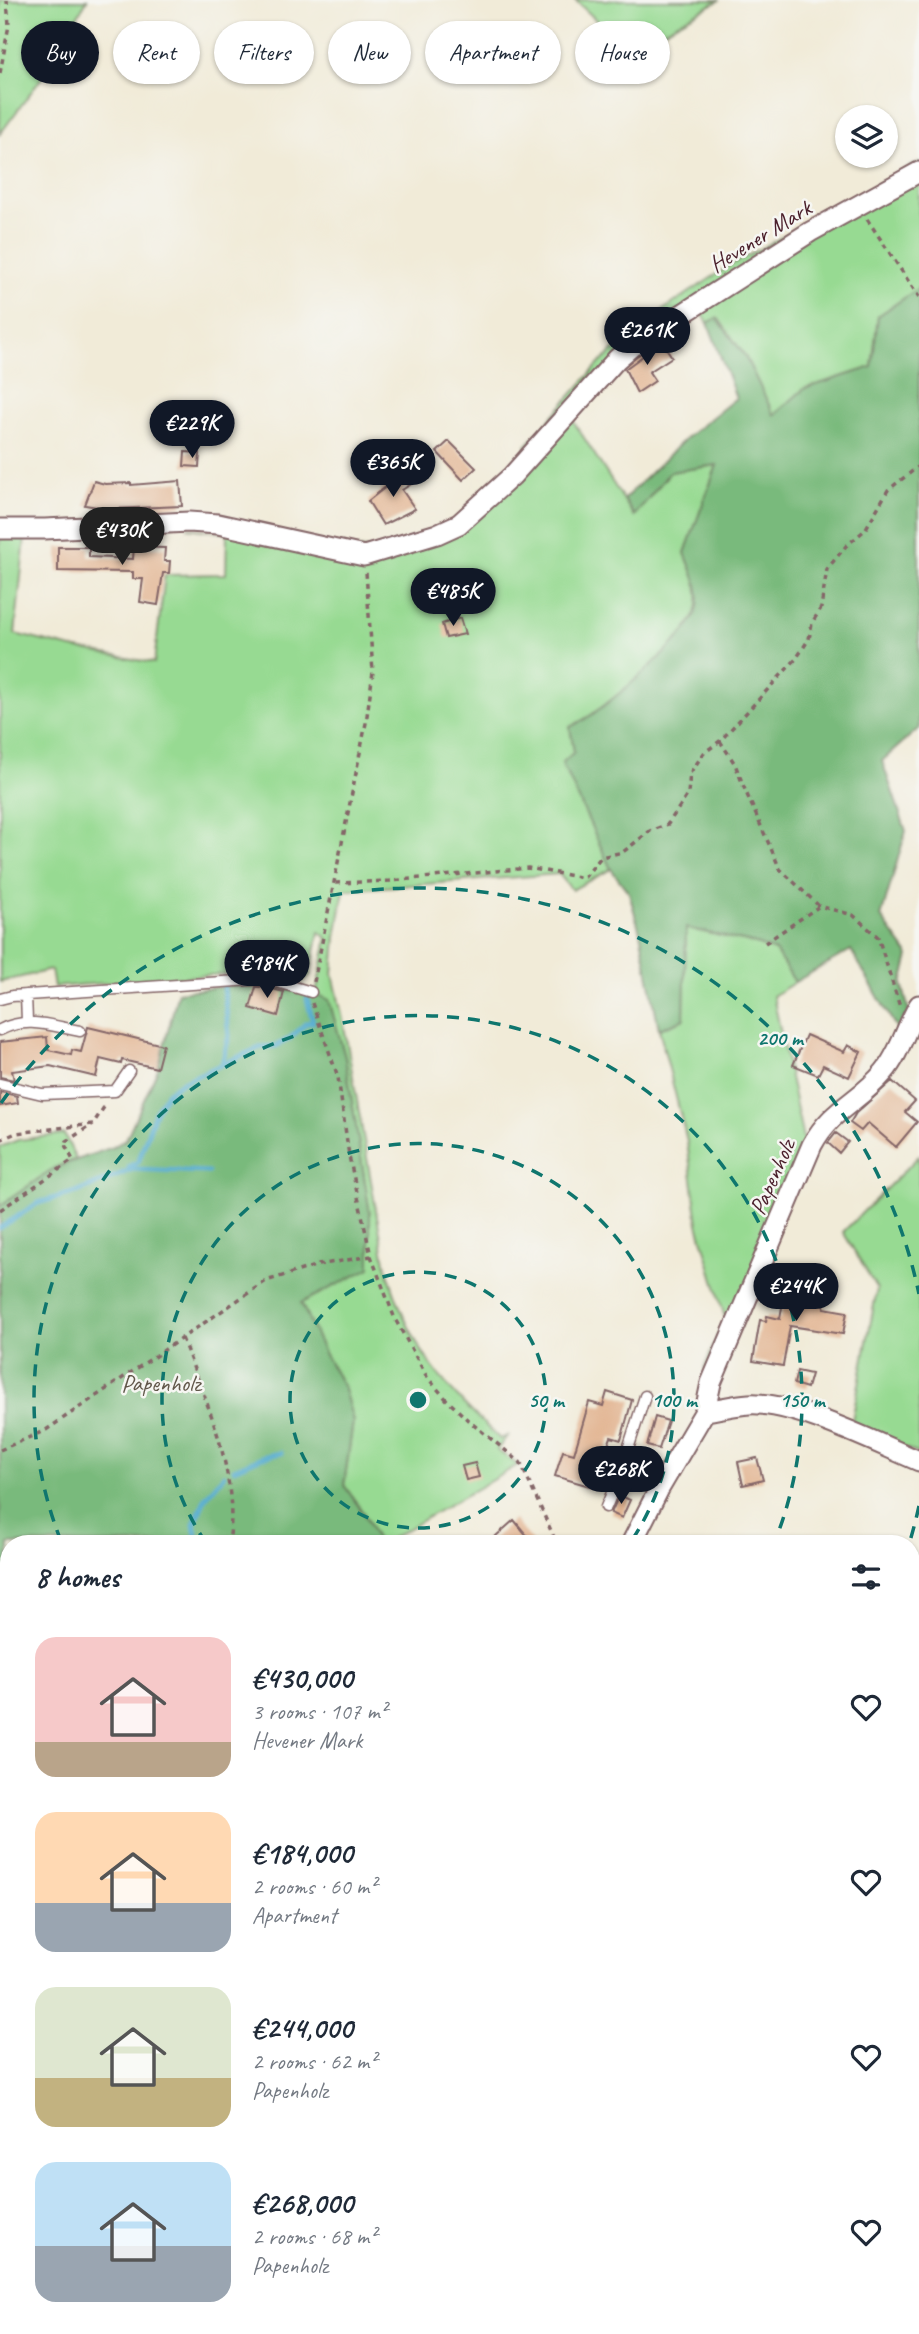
<!DOCTYPE html>
<html lang="en">
<head>
<meta charset="utf-8">
<style>
	:root { --surface:#fff; --page:#f6f6f7; --text:#1f2937; --muted:#747a83; --accent:#111827 }
	body { margin:0; font-family:Caveat,sans-serif; background:var(--page); color:var(--text); height:100vh; display:flex; flex-direction:column; font-size:26px; white-space:nowrap }
	* { box-sizing:border-box; margin:0 }
	p { font-size:23px; color:var(--muted) }
	.icon { flex:none; width:38px; height:38px; fill:none; stroke:currentColor; stroke-width:2; stroke-linecap:round; stroke-linejoin:round }
	.map { position:relative; flex:1; overflow:hidden }
	.side { position:absolute; left:0px; top:1535px; width:920px; height:800px; display:flex; flex-direction:column; background:var(--surface); border-radius:28px 28px 0 0; box-shadow:0 2px 5px #0004 }
	.side>* { flex:none }
	.top-card { position:absolute; left:21px; top:21px; width:878px; height:63px; display:flex; gap:14px }
	.buttons { position:absolute; left:835px; top:105px; display:grid; gap:14px }
	.buttons a { display:grid; place-items:center; width:63px; height:63px; border-radius:50%; background:var(--surface); box-shadow:0 2px 5px #0004; font-size:35px }
	.price { position:absolute; translate:-50% -60px; padding:0 16px; border-radius:24px; background:var(--accent); color:#fff; font-size:23px; line-height:46px; filter:drop-shadow(0 2px 4px #0008) }
	.price::after { content:''; position:absolute; left:50%; top:42px; width:21px; height:16px; margin-left:-10px; background:inherit; clip-path:polygon(0 0,100% 0,50% 100%) }
	.price.selected { background:#222; color:#fff }
	ul { padding:0; list-style:none }
	li { display:flex; align-items:center; gap:21px; height:175px; padding:0 35px }
	li span { display:grid; place-items:center; flex:none; width:196px; height:140px; border-radius:21px; color:#555 }
	li>.icon { margin-inline-start:auto }
	span .icon { width:84px; height:84px; fill:#fffc; stroke-width:1 }
	li b { font-size:30px }
	h2 { display:flex; justify-content:space-between; align-items:center; height:84px; padding:0 35px; font-size:30px }
	.chip { padding:0 24px; border-radius:32px; background:var(--surface); box-shadow:0 2px 5px #0004; font-size:24px; line-height:63px }
	.chip.selected { background:var(--accent); color:#fff }
	.map>svg:first-child { display:block }
</style>
</head>
<body>
<div class="map">
<svg width="919" height="2334" viewBox="0 0 919 2334">
	<rect width="100%" height="100%" fill="#f6f6f2"/>
	<filter id="ink" filterUnits="userSpaceOnUse"><feTurbulence type="fractalNoise" baseFrequency=".0143" numOctaves="2"/><feDisplacementMap in="SourceGraphic" scale="14" xChannelSelector="R" yChannelSelector="G"/><feConvolveMatrix kernelMatrix="1 2 1 2 8 2 1 2 1" color-interpolation-filters="sRGB"/></filter>
	<filter id="wash" filterUnits="userSpaceOnUse"><feTurbulence type="fractalNoise" baseFrequency=".00686" numOctaves="4" result="noise"/><feDisplacementMap in="SourceGraphic" scale="28" xChannelSelector="R" yChannelSelector="G"/><feGaussianBlur stdDeviation="1.57" result="paint"/><feColorMatrix in="noise" values="0 0 0 0 0 0 0 0 0 0 0 0 0 0 0 0 0 1.4 0 .05"/><feComposite in="paint" operator="in"/></filter>
	<g filter="url(#wash)">
		<rect width="100%" height="100%" fill="#f1ebd8"/>
		<!-- green -->
		<path fill="#97da92" stroke="#707c5e" stroke-width="2" d="M0 0H87L43 76 0 134Z
			M575 0H720L628 50Z
			M919 162V288L878 316 872 367 804 389 774 416 745 356 718 318 708 323 702 313 674 331 665 319 570 416 634 516 670 472 717 465 685 553C692 571 703 591 697 610 690 636 621 693 598 710 590 717 580 722 570 727L574 752 563 763 611 869 572 890 559 874 344 890 336 937 333 974 343 1020 385 1262C408 1345 438 1382 500 1439L507 1436 497 1450 518 1465 383 1543H378L364 1514 344 1485 353 1421 343 1386 324 1353 301 1303 370 1214 345 1057 329 1000 316 994 327 938 319 932 310 975 302 982 250 972 54 987 51 970 0 982V538H25L15 634 72 648 154 663 165 575 226 574 227 533 187 528 371 550V573L376 562 440 540 528 450 526 446 599 364 645 322 729 266Z
			M686 928 756 944 775 951 795 982 773 996 806 1153 709 1375 704 1368 725 1318 698 1224 687 1141 659 1029 684 1019Z
			M64 1134 76 1159 54 1168 0 1206V1147L18 1140Z
			M919 1156V1454L851 1426 877 1289 843 1232Z
			M9 2031V2077L0 2071V2040Z
			M912 2070 919 2098V2148L912 2155Z"/>
		<!-- forest -->
		<path fill="#79ba7c" stroke="#626c54" stroke-width="2" d="M919 288V728L882 761 906 831 881 917 909 956 902 984 909 1011 897 1029 851 950 795 982 775 951 756 944 686 928 684 1019 659 1029 640 932 629 893 611 869 562 763 574 752 570 727C579 722 590 717 598 710 621 693 690 636 697 610 703 591 692 571 685 553L717 465 670 472 634 516 624 499 686 438 736 398 708 323 717 318 745 356 774 415 804 389 872 367 878 316Z
			M256 983 316 994 329 1000 345 1057 370 1214V1268L301 1303 324 1353 343 1386 353 1421 344 1485 364 1514 378 1543 9 1544V1696L0 1693V1206L54 1168 113 1147 126 1139 158 1069 178 992Z
			M312 2326H796L799 2334H304Z"/>
		<g fill="none" stroke-linecap="round" stroke-linejoin="round">
			<!-- stream -->
			<path stroke="#51aace" stroke-width="5" d="M222 1064 229 1036 223 981
				M128 1171 132 1169 208 1172
				M0 1228 38 1203 80 1191 128 1171 130 1166 138 1162 140 1157 155 1112 167 1093 180 1083 261 1047 276 1046 289 1039 306 1023 313 1022 307 999
				M234 1469 262 1457 281 1453
				M198 1544 194 1524 206 1497 224 1475
				M0 1677 9 1681"/>
		</g>
		<g id="blocks">
			<!-- building -->
			<path fill="#e3b795" d="M662 342 672 357 649 372 655 381 637 393 625 369Z
				M449 441 476 468 463 480 437 452Z
				M185 452 200 453 199 467 184 466Z
				M405 469 413 483 402 490 415 509 383 525 368 501 392 482 389 478Z
				M94 481 105 484 131 483V485L180 481 182 506 110 509 85 505Z
				M58 547H89V557L133 559 134 547 165 548 164 561H170L169 573H163L158 605 140 602 143 579H133V572L58 571Z
				M460 618 465 634 446 638 442 624Z
				M256 987H265L284 992 278 1016 250 1008Z
				M88 1027 163 1045 157 1068 122 1060 121 1064 100 1059 96 1077 50 1066 12 1071 14 1080 0 1077V1042L47 1037 48 1050 71 1055 72 1050 81 1052Z
				M806 1035 844 1052 848 1045 861 1052 849 1077 823 1065 818 1075 793 1065Z
				M892 1081 915 1101 905 1112 917 1122 896 1147 868 1123 861 1131 850 1123 856 1113Z
				M0 1092 17 1096 18 1103 0 1106Z
				M836 1133 848 1142 839 1153 828 1143Z
				M816 1277 828 1280 823 1297H825L824 1308 847 1312 843 1334 790 1326 783 1366 753 1361 760 1320 766 1321 767 1316 780 1319 785 1290 810 1295Z
				M797 1371 811 1374 807 1388 794 1384Z
				M607 1392 632 1400 621 1440 611 1437 593 1487 555 1476 563 1451 574 1454 589 1402 603 1406Z
				M655 1417 668 1421 659 1449 647 1446Z
				M757 1458 763 1480 743 1485 738 1462Z
				M475 1463 479 1477 466 1480 462 1466Z
				M619 1495 630 1500 622 1518 611 1513Z
				M514 1520 534 1544H487Z"/>
		</g>
	</g>
	<g filter="url(#ink)">
		<use href="#blocks" fill-opacity="0" stroke="#846668" stroke-width="2"/>
		<g fill="none" stroke-linecap="round" stroke-linejoin="round">
			<!-- service casing -->
			<g stroke="#846668" stroke-width="13">
				<path id="service" d="M26 995 27 1021
					M0 999 12 996 267 979 311 992
					M0 1030C27 1016 51 1026 80 1031
					M0 1084 42 1094 115 1091 129 1071
					M620 1474 659 1489
					M606 1507 620 1474 645 1396
					M0 1745 9 1752"/>
			</g>
			<!-- minor casing -->
			<g stroke="#846668" stroke-width="23">
				<path id="minor" d="M0 529H45L189 522 218 524 364 556 437 534 459 524 512 476 617 359 631 347 810 232 919 172
					M705 1411C720 1409 734 1405 749 1404 793 1401 876 1443 919 1461
					M631 1544 659 1489 705 1411 711 1383 812 1145C832 1108 859 1102 884 1072 900 1053 906 1027 919 1005
					M0 1989 9 1997
					M859 2326 861 2334
					M153 2334 156 2326"/>
			</g>
			<!-- path -->
			<path stroke="#846668" stroke-width="3.5" stroke-dasharray="5 5" stroke-linecap="butt" d="M0 73 9 25 7 0
				M867 219 919 297
				M720 741 735 764 745 790 780 869 819 906 853 915 878 937 900 1007
				M336 883 390 881 528 868 584 878 601 857 623 852 650 831 668 824 688 794 690 773 704 753 720 741 796 659 809 639 812 623 821 608 827 569 846 546 865 530 888 490 919 466
				M765 943 818 907
				M314 982 366 723 373 672 366 572
				M312 1003 338 1077 349 1156 371 1256 395 1319 427 1377 447 1400 470 1422 520 1462 557 1544
				M0 1140 16 1133 93 1124 106 1104
				M0 1210 73 1160 64 1143 93 1124
				M182 1338C207 1405 239 1470 229 1544
				M0 1450 46 1430 266 1281 318 1265 371 1256
				M0 1611 9 1616
				M912 2160 919 2153
				M680 2334 689 2326"/>
			<!-- service -->
			<use href="#service" stroke="#fff" stroke-width="10"/>
			<!-- minor -->
			<use href="#minor" stroke="#fff" stroke-width="19"/>
		</g>
	</g>
	<!-- distance rings -->
	<g fill="none" stroke="#0f766e" stroke-width="3.5" stroke-dasharray="12 9">
		<circle cx="418" cy="1400" r="128"/>
		<path d="M206 1543A256 256 0 1 1 630 1543"/>
		<path d="M61 1541A384 384 0 1 1 775 1541"/>
		<path d="M919 1506A512 512 0 0 1 910 1541M1 1103A512 512 0 0 1 919 1294"/>
	</g>
	<g text-anchor="middle" stroke-width="5" stroke-linejoin="round" paint-order="stroke">
		<!-- street labels -->
		<g font-size="24" fill="#4a1f2b" stroke="#f6f6f2">
			<text transform="translate(760 236) rotate(-32)" y="8">Hevener Mark</text>
			<text transform="translate(772 1177) rotate(-66)" y="8">Papenholz</text>
		</g>
		<!-- park labels -->
		<g font-size="24" fill="#61574a" stroke="#f6f6f2">
			<text x="161" y="1391">Papenholz</text>
		</g>
	</g>
	<circle cx="418" cy="1400" r="10" fill="#0f766e" stroke="#f6f6f2" stroke-width="3.5"/>
	<g font-size="21" text-anchor="middle" font-weight="bold" fill="#0f766e" stroke="#f6f6f2" stroke-width="5" stroke-linejoin="round" paint-order="stroke">
		<text x="780" y="1045">200 m</text>
		<text x="546" y="1407">50 m</text>
		<text x="674" y="1407">100 m</text>
		<text x="802" y="1407">150 m</text>
	</g>
</svg>
<div class="buttons">
<a><svg class="icon" aria-label="layers" viewBox="0 0 24 24"><path d="M12 4l9 5-9 5-9-5zM3 14l9 5 9-5"/></svg></a>
</div>
<b class="price" style="left:647px;top:367px">€261K</b>
<b class="price" style="left:192px;top:460px">€229K</b>
<b class="price" style="left:393px;top:499px">€365K</b>
<b class="price selected" style="left:122px;top:567px">€430K</b>
<b class="price" style="left:453px;top:628px">€485K</b>
<b class="price" style="left:267px;top:1000px">€184K</b>
<b class="price" style="left:796px;top:1323px">€244K</b>
<b class="price" style="left:621px;top:1506px">€268K</b>
<div class="top-card">
<a class="chip selected">Buy</a>
<a class="chip">Rent</a>
<a class="chip">Filters</a>
<a class="chip">New</a>
<a class="chip">Apartment</a>
<a class="chip">House</a>
</div>
<section class="side">
<h2>8 homes<svg class="icon" aria-label="filters" viewBox="0 0 24 24"><path d="M4 7h16M4 17h16"/><circle cx="9" cy="7" r="2"/><circle cx="15" cy="17" r="2"/></svg></h2>
<ul>
<li><span style="background:linear-gradient(#f6c9c9 75%,#b9a48a 0)"><svg class="icon" aria-label="home" viewBox="0 0 24 24"><path d="M3 11l9-7 9 7M6 9v11h12V9"/></svg></span><div><b>€430,000</b><p>3 rooms · 107 m²</p><p>Hevener Mark</p></div><svg class="icon" aria-label="heart" viewBox="0 0 24 24"><path d="M12 20l-8-8c-3-5 5-10 8-4 3-6 11-1 8 4z"/></svg></li>
<li><span style="background:linear-gradient(#ffd9b3 65%,#9aa5b1 0)"><svg class="icon" aria-label="home" viewBox="0 0 24 24"><path d="M3 11l9-7 9 7M6 9v11h12V9"/></svg></span><div><b>€184,000</b><p>2 rooms · 60 m²</p><p>Apartment</p></div><svg class="icon" aria-label="heart" viewBox="0 0 24 24"><path d="M12 20l-8-8c-3-5 5-10 8-4 3-6 11-1 8 4z"/></svg></li>
<li><span style="background:linear-gradient(#dfe7d0 65%,#c2b280 0)"><svg class="icon" aria-label="home" viewBox="0 0 24 24"><path d="M3 11l9-7 9 7M6 9v11h12V9"/></svg></span><div><b>€244,000</b><p>2 rooms · 62 m²</p><p>Papenholz</p></div><svg class="icon" aria-label="heart" viewBox="0 0 24 24"><path d="M12 20l-8-8c-3-5 5-10 8-4 3-6 11-1 8 4z"/></svg></li>
<li><span style="background:linear-gradient(#bfe0f5 60%,#9aa5b1 0)"><svg class="icon" aria-label="home" viewBox="0 0 24 24"><path d="M3 11l9-7 9 7M6 9v11h12V9"/></svg></span><div><b>€268,000</b><p>2 rooms · 68 m²</p><p>Papenholz</p></div><svg class="icon" aria-label="heart" viewBox="0 0 24 24"><path d="M12 20l-8-8c-3-5 5-10 8-4 3-6 11-1 8 4z"/></svg></li>
</ul>
</section>
</div>
</body>
</html>
